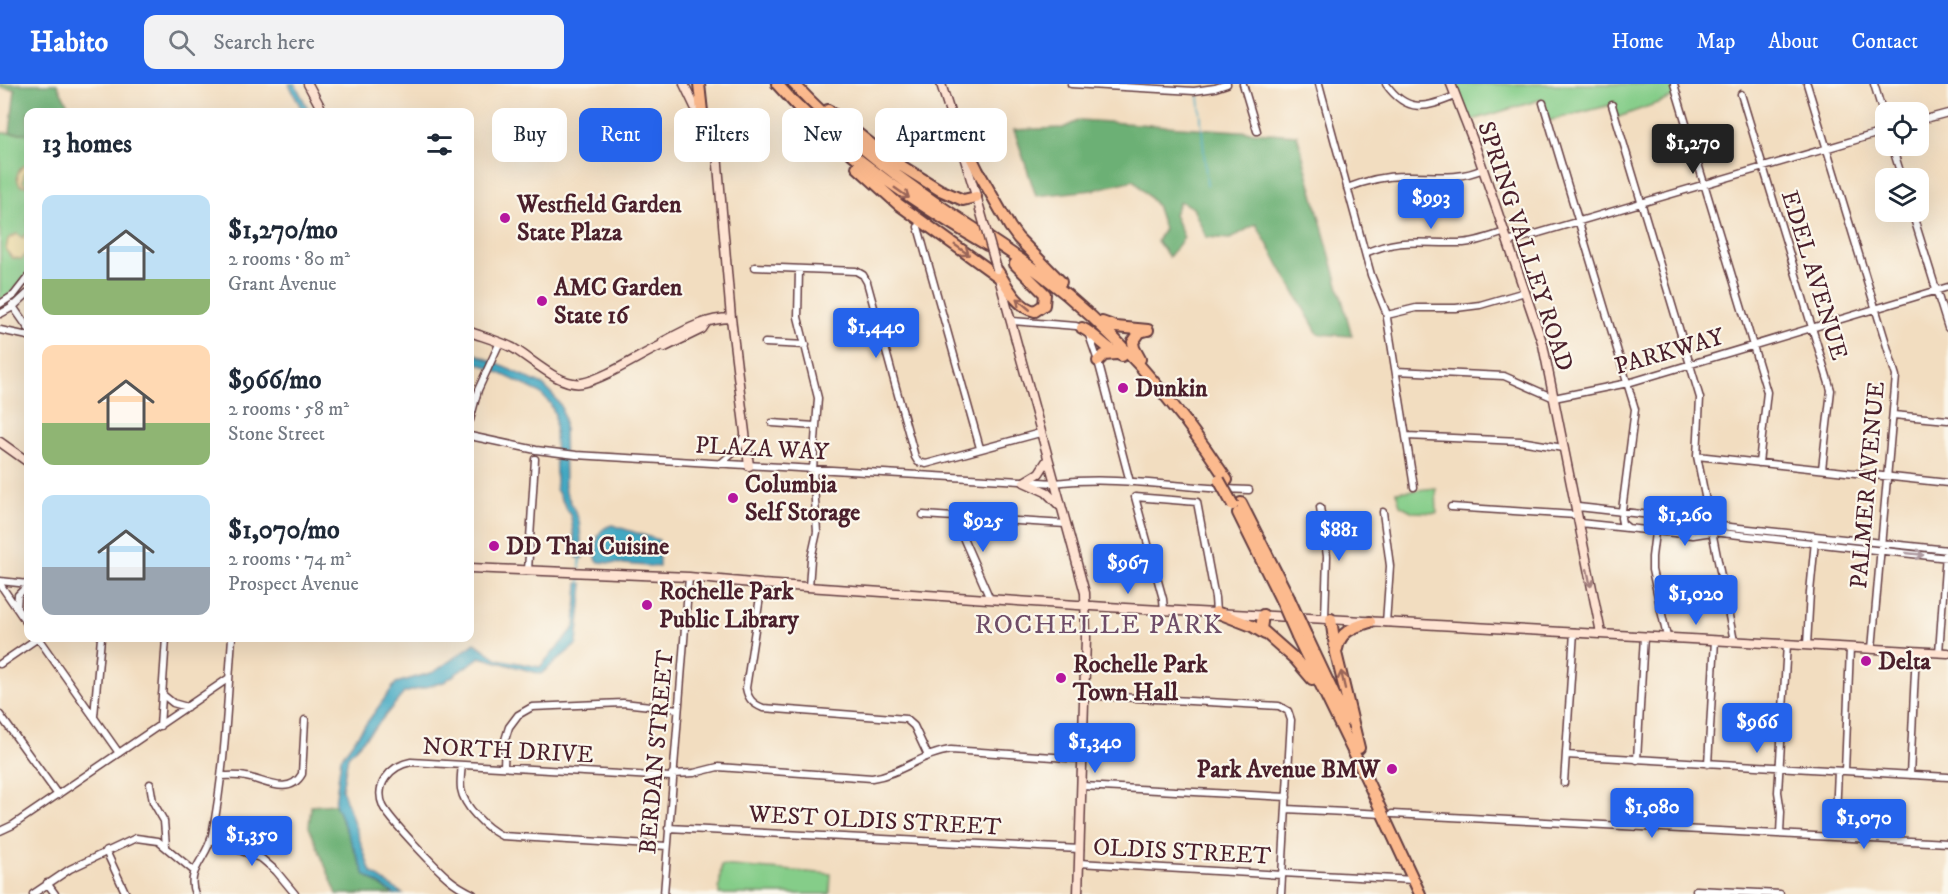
<!DOCTYPE html>
<html lang="en">
<head>
<meta charset="utf-8">
<style>
	:root { --surface:#fff; --page:#f2f2f3; --text:#1f2937; --muted:#747a83; --accent:#2563eb }
	body { margin:0; font-family:"IM FELL DW Pica",serif; background:var(--page); color:var(--text); height:100vh; display:flex; flex-direction:column; font-size:22px; white-space:nowrap }
	* { box-sizing:border-box; margin:0 }
	p { font-size:20px; color:var(--muted) }
	.icon { flex:none; width:33px; height:33px; fill:none; stroke:currentColor; stroke-width:2; stroke-linecap:round; stroke-linejoin:round }
	.map { position:relative; flex:1; overflow:hidden }
	.side { position:absolute; left:24px; top:24px; width:450px; height:534px; display:flex; flex-direction:column; background:var(--surface); border-radius:12px; box-shadow:0 6px 24px #0002 }
	.side>* { flex:none }
	.hud { position:absolute; left:492px; top:24px; width:570px; height:54px; display:flex; gap:12px }
	.controls { position:absolute; left:1875px; top:18px; display:grid; gap:12px }
	.controls a { display:grid; place-items:center; width:54px; height:54px; border-radius:12px; background:var(--surface); box-shadow:0 6px 24px #0002; font-size:30px }
	.price { position:absolute; translate:-50% -51px; padding:0 14px; border-radius:6px; background:var(--accent); color:#fff; font-size:20px; line-height:39px; filter:drop-shadow(0 2px 3px #0008) }
	.price::after { content:''; position:absolute; left:50%; top:36px; width:18px; height:14px; margin-left:-9px; background:inherit; clip-path:polygon(0 0,100% 0,50% 100%) }
	.price.current { background:#222; color:#fff }
	ul { padding:0; list-style:none }
	li { display:flex; align-items:center; gap:18px; height:150px; padding:0 18px }
	li span { display:grid; place-items:center; flex:none; width:168px; height:120px; border-radius:12px; color:#555 }
	li>.icon { margin-inline-start:auto }
	span .icon { width:72px; height:72px; fill:#fffc; stroke-width:1 }
	li b { font-size:26px }
	h2 { display:flex; justify-content:space-between; align-items:center; height:72px; padding:0 18px; font-size:26px }
	.pill { padding:0 21px; border-radius:12px; background:var(--surface); box-shadow:0 6px 24px #0002; font-size:21px; line-height:54px }
	.pill.current { background:var(--accent); color:#fff }
	header { display:flex; align-items:center; gap:36px; box-sizing:border-box; height:84px; padding:0 30px; background:var(--accent); color:#fff }
	header strong { font-size:28px }
	nav { display:flex; gap:33px; margin-inline-start:auto; font-size:21px }
	.search { width:420px; height:54px; background:var(--page); display:flex; align-items:center; gap:15px; box-sizing:border-box; padding:0 21px; border-radius:12px; color:var(--muted); font-size:22px }
	.map>svg:first-child { display:block }
</style>
</head>
<body>
<header>
<strong>Habito</strong>
<div class="search"><svg class="icon" aria-label="search" viewBox="0 0 24 24"><circle cx="10" cy="10" r="6"/><path d="M15 15l6 6"/></svg>Search here</div>
<nav><a>Home</a><a>Map</a><a>About</a><a>Contact</a></nav>
</header>
<div class="map">
<svg width="1948" height="810" viewBox="0 0 1948 810">
	<rect width="100%" height="100%" fill="#fbf7ec"/>
	<filter id="ink" filterUnits="userSpaceOnUse"><feTurbulence type="fractalNoise" baseFrequency=".0167" numOctaves="2"/><feDisplacementMap in="SourceGraphic" scale="12" xChannelSelector="R" yChannelSelector="G"/><feConvolveMatrix kernelMatrix="1 2 1 2 8 2 1 2 1" color-interpolation-filters="sRGB"/></filter>
	<filter id="wash" filterUnits="userSpaceOnUse"><feTurbulence type="fractalNoise" baseFrequency=".008" numOctaves="4" result="noise"/><feDisplacementMap in="SourceGraphic" scale="24" xChannelSelector="R" yChannelSelector="G"/><feGaussianBlur stdDeviation="1.35" result="paint"/><feColorMatrix in="noise" values="0 0 0 0 0 0 0 0 0 0 0 0 0 0 0 0 0 1.4 0 .05"/><feComposite in="paint" operator="in"/></filter>
	<g filter="url(#wash)">
		<rect width="100%" height="100%" fill="#f2ddc0"/>
		<!-- green -->
		<path fill="#85cd89" stroke="#68765a" stroke-width="1.5" d="M1450 0H1674L1677 12 1616 34 1611 21 1548 37 1543 15 1466 38Z
			M0 49H28V189C21 200 12 210 0 217Z
			M1436 404 1437 429 1413 428 1400 421 1396 408Z
			M721 781 831 790 830 810H719Z"/>
		<!-- forest -->
		<path fill="#6cb075" stroke="#5b6850" stroke-width="1.5" d="M0 0H57L72 28H28V49H10L15 5 0 4Z
			M1080 36 1297 51 1352 252 1318 250 1256 140 1230 155 1206 153 1193 124 1180 117 1174 130 1184 154 1169 173 1157 157 1164 145 1156 121 1134 96 1093 106 1036 112 1014 46 1063 44Z
			M335 720 365 791 394 810H337L309 743 311 722Z"/>
		<!-- sand -->
		<path fill="#eeda9e" stroke="#9c7c64" stroke-width="1.5" d="M28 80V87L24 88 23 98 28 102 20 101C14 91 19 83 28 80Z
			M17 150 23 154 26 150 28 151V167L22 175 12 174 6 166 8 155Z"/>
		<!-- water -->
		<path fill="#42a8c2" stroke="#466476" stroke-width="1.5" d="M289 0H295L310 28H303Z
			M470 267 543 301 553 311 561 322 564 335 565 406 579 436 583 474H577L571 433 556 405 555 331 550 319 539 308 470 275Z
			M612 441 659 456V483L599 478 596 475C597 459 594 446 612 441Z
			M578 499 583 500 577 560 541 590 480 573 444 598 404 609 379 639 348 672 342 705 371 788 403 810H394L365 791 335 720 341 674 396 599 434 588 475 559 498 575 540 583 575 543Z"/>
		<g fill="none" stroke-linecap="round" stroke-linejoin="round">
			<!-- stream -->
			<path stroke="#42a8c2" stroke-width="1.5" d="M1199 12 1207 102
				M580 474V484
				M580 492V500"/>
		</g>
	</g>
	<g filter="url(#ink)">
		<g fill="none" stroke-linecap="round" stroke-linejoin="round">
			<!-- street casing -->
			<g stroke="#633c41" stroke-width="9">
				<path id="street" d="M1071 0 1194 7 1215 4 1227 0
					M1243 0 1257 47
					M1319 0 1371 191 1386 228 1414 403
					M1386 0C1407 30 1426 24 1455 12
					M1674 0 1767 308 1759 379
					M1807 0 1896 292 1872 565
					M1874 0 1886 39
					M1741 10 1831 306 1822 385
					M1543 19 1635 325 1621 434 1622 439 1628 444
					M1612 21 1700 314 1697 372 1734 557
					M1918 37 1948 29
					M1892 62 1902 94
					M1347 104C1365 97 1384 92 1403 92 1431 91 1456 97 1483 85
					M1912 128 1948 244
					M918 143 980 364
					M1508 158 1886 47
					M1365 169C1402 153 1421 160 1459 159 1474 159 1490 153 1505 148
					M755 183 856 187 863 191 867 198 915 373 918 378 926 380 1040 349
					M799 186 798 233 818 314 813 385 817 448 811 475 809 503
					M0 220 14 211 28 193
					M12 221 28 244
					M0 230 13 223 28 209
					M1387 231 1416 224H1456L1480 221 1525 208
					M1012 237 1076 242 1082 244 1089 251 1098 277 1130 398
					M0 246 28 252
					M765 259 806 261
					M1396 287 1504 292 1554 314 1628 299 1948 203
					M1893 331 1948 336
					M470 336 478 306 500 258
					M772 339 815 342
					M470 352 536 366 576 371 1055 399C1119 391 1184 405 1249 406
					M1407 352 1520 357 1563 364
					M1697 372 1948 399
					M720 380 738 365 745 350
					M1320 423 1327 472 1325 534
					M1451 423 1576 431
					M1383 428 1390 482 1386 539
					M923 431 1066 440
					M1657 432 1652 473V486L1667 553
					M954 433 990 515
					M1948 466 1711 441 1696 436 1578 423 1576 431 1580 439 1693 451 1712 448 1948 474
					M528 486 535 375
					M0 497 28 500
					M0 500 28 541
					M762 500 746 604C748 615 753 620 763 624L906 635 914 642 928 672
					M17 523 18 511 28 501
					M1164 526 1163 515 1135 413 1197 418 1215 514 1216 528
					M38 554 119 669
					M1807 561 1810 508 1815 457
					M1939 569 1946 469
					M0 580 38 554
					M162 610 173 619 187 623
					M1084 611 1279 622 1288 627 1291 636 1281 810
					M0 631 58 711
					M94 632 101 554
					M160 642 166 554
					M1566 671 1948 693
					M1637 676 1644 552
					M1708 680 1715 556
					M462 681C461 689 460 697 461 705 464 723 486 744 502 752L667 762
					M504 683 505 656 509 643 518 631 532 623 623 619 678 625
					M1845 687 1850 564
					M672 690 694 689 718 683 872 694C901 690 923 669 951 666L1083 675
					M1910 691 1916 567
					M222 692C230 692 238 691 246 693 264 696 289 713 302 690L305 636
					M1564 699 1574 548
					M150 700 153 718 164 737 166 762
					M1082 702 1287 713
					M1286 725 1384 730
					M1392 730 1948 759
					M668 744 1080 765
					M0 747 13 741 229 594
					M1780 750 1781 728 1778 708 1787 560
					M1835 753 1838 687
					M212 755 262 775 276 787 295 810
					M106 767 126 810
					M1079 779 1282 791
					M1282 789 1414 796
					M47 799 55 810
					M1696 806 1780 810
					M33 810 70 785 136 754 158 757 194 787
					M195 810C185 787 208 773 212 751 225 686 227 620 232 554
					M473 810C465 806 456 801 449 795 437 785 389 735 383 722 374 701 390 682 411 678L671 693
					M664 810 689 493"/>
			</g>
			<!-- secondary casing -->
			<g stroke="#633c41" stroke-width="11">
				<path id="secondary" d="M308 0 323 28
					M684 0 717 69 731 234
					M941 0 955 44
					M1451 0 1474 59 1543 261 1601 549
					M959 56 978 118
					M999 194 1085 509 1086 554 1078 810
					M470 248C484 253 499 257 513 264 532 275 560 303 582 299 604 295 640 271 662 261L663 258C685 246 706 234 731 234L749 382
					M665 263 702 245 706 239
					M0 358 28 378
					M1024 398 1046 408 1060 422
					M1024 398 1039 389 1048 375
					M470 484 689 493 762 500 1107 523 1948 569"/>
			</g>
			<!-- highway casing -->
			<g stroke="#633c41" stroke-width="14">
				<path id="highway" d="M699 0 703 37
					M777 0 798 23
					M794 0C838 47 887 86 940 122 974 145 1009 166 1042 191 1116 247 1176 318 1227 396
					M793 17C854 78 914 118 987 161
					M828 26 887 73 940 106 963 116 976 113
					M954 38 978 87 1010 143 1018 154 1061 198
					M857 83 898 120 999 193
					M997 186C1006 200 1017 224 1035 227L1044 221 1045 210 1015 180
					M1102 238 1116 243 1148 246
					M1082 244C1097 251 1106 266 1122 272
					M1140 275 1134 264 1133 258 1140 248 1147 246
					M1098 277 1104 271 1116 270
					M1241 419 1289 514
					M1238 429 1281 516
					M1216 528 1252 542 1265 550
					M1263 531 1261 545 1295 575 1312 595
					M1331 535 1336 569 1359 664
					M1306 551 1346 636
					M1297 552 1366 694 1420 810
					M1337 565C1340 547 1354 543 1370 538"/>
			</g>
			<!-- street -->
			<use href="#street" stroke="#fff" stroke-width="6"/>
			<!-- secondary -->
			<use href="#secondary" stroke="#fee3d2" stroke-width="8"/>
			<!-- highway -->
			<use href="#highway" stroke="#fcba8e" stroke-width="10"/>
			<!-- secondary-bridge casing -->
			<g stroke="#633c41" stroke-width="11" stroke-linecap="butt">
				<path id="secondary-bridge" d="M979 122 997 185"/>
			</g>
			<!-- highway-bridge casing -->
			<g stroke="#633c41" stroke-width="14" stroke-linecap="butt">
				<path id="highway-bridge" d="M1219 396 1233 421
					M1289 514 1306 551
					M1281 516 1297 552"/>
			</g>
			<!-- secondary-bridge -->
			<use href="#secondary-bridge" stroke="#fee3d2" stroke-width="8"/>
			<!-- highway-bridge -->
			<use href="#highway-bridge" stroke="#fcba8e" stroke-width="10"/>
		</g>
		<!-- one-way arrows -->
		<defs><path id="oneway-shaft" d="M-6 0H5M1.5-3L5.5 0L1.5 3" fill="none" stroke-width="1.6" stroke-linecap="round" stroke-linejoin="round" transform="scale(1.5)"/></defs>
		<g stroke="#9a6558">
			<use href="#oneway-shaft" transform="translate(902 109) rotate(35)"/>
			<use href="#oneway-shaft" transform="translate(962 166) rotate(35)"/>
			<use href="#oneway-shaft" transform="translate(1023 220) rotate(-140)"/>
			<use href="#oneway-shaft" transform="translate(1343 596) rotate(-103)"/>
		</g>
		<use stroke="#ae9aa0" href="#oneway-shaft" transform="translate(1915 470) rotate(6)"/>
		<use stroke="#a4817e" href="#oneway-shaft" transform="translate(1589 494) rotate(78)"/>
	</g>
	<!-- markers -->
	<g fill="#b5179e" stroke="#fbf7ec" stroke-width="2">
		<circle cx="505" cy="134" r="6"/>
		<circle cx="542" cy="217" r="6"/>
		<circle cx="1123" cy="304" r="6"/>
		<circle cx="733" cy="414" r="6"/>
		<circle cx="494" cy="462" r="6"/>
		<circle cx="647" cy="521" r="6"/>
		<circle cx="1866" cy="577" r="6"/>
		<circle cx="1061" cy="594" r="6"/>
		<circle cx="1392" cy="685" r="6"/>
	</g>
	<g text-anchor="middle" stroke-width="4.5" stroke-linejoin="round" paint-order="stroke">
		<!-- poi labels -->
		<g font-size="24" font-weight="bold" fill="#4a1f2b" stroke="#fbf7ec" text-anchor="start">
			<text x="517" y="128">Westfield Garden<tspan x="517" dy="28">State Plaza</tspan></text>
			<text x="554" y="211">AMC Garden<tspan x="554" dy="28">State 16</tspan></text>
			<text x="1135" y="312">Dunkin</text>
			<text x="745" y="408">Columbia<tspan x="745" dy="28">Self Storage</tspan></text>
			<text x="506" y="470">DD Thai Cuisine</text>
			<text x="659" y="515">Rochelle Park<tspan x="659" dy="28">Public Library</tspan></text>
			<text x="1878" y="585">Delta</text>
			<text x="1073" y="588">Rochelle Park<tspan x="1073" dy="28">Town Hall</tspan></text>
			<text x="1380" y="693" text-anchor="end">Park Avenue BMW</text>
		</g>
		<!-- street labels -->
		<g font-size="24" fill="#4a1f2b" stroke="#fbf7ec">
			<text transform="translate(1526 162) rotate(72)" y="8">SPRING VALLEY ROAD</text>
			<text transform="translate(1815 191) rotate(73)" y="8">EDEL AVENUE</text>
			<text transform="translate(1669 267) rotate(-16)" y="8">PARKWAY</text>
			<text transform="translate(762 364) rotate(3)" y="8">PLAZA WAY</text>
			<text transform="translate(1867 401) rotate(-85)" y="8">PALMER AVENUE</text>
			<text transform="translate(508 666) rotate(3)" y="8">NORTH DRIVE</text>
			<text transform="translate(656 668) rotate(-85)" y="8">BERDAN STREET</text>
			<text transform="translate(875 736) rotate(3)" y="8">WEST OLDIS STREET</text>
			<text transform="translate(1182 767) rotate(3)" y="8">OLDIS STREET</text>
		</g>
		<!-- quarter labels -->
		<g font-size="27" letter-spacing="1.5" fill="#6f4d68" stroke="#fbf7ec">
			<text x="1099" y="549">ROCHELLE PARK</text>
		</g>
	</g>
</svg>
<div class="controls">
<a><svg class="icon" aria-label="locate" viewBox="0 0 24 24"><circle cx="12" cy="12" r="6"/><path d="M12 2v4M12 18v4M2 12h4M18 12h4"/></svg></a>
<a><svg class="icon" aria-label="layers" viewBox="0 0 24 24"><path d="M12 4l9 5-9 5-9-5zM3 14l9 5 9-5"/></svg></a>
</div>
<b class="price current" style="left:1693px;top:91px">$1,270</b>
<b class="price" style="left:1431px;top:146px">$993</b>
<b class="price" style="left:876px;top:275px">$1,440</b>
<b class="price" style="left:1685px;top:463px">$1,260</b>
<b class="price" style="left:983px;top:469px">$925</b>
<b class="price" style="left:1339px;top:478px">$881</b>
<b class="price" style="left:1128px;top:511px">$967</b>
<b class="price" style="left:1696px;top:542px">$1,020</b>
<b class="price" style="left:1757px;top:670px">$966</b>
<b class="price" style="left:1095px;top:690px">$1,340</b>
<b class="price" style="left:1652px;top:755px">$1,080</b>
<b class="price" style="left:1864px;top:766px">$1,070</b>
<b class="price" style="left:252px;top:783px">$1,350</b>
<div class="hud">
<a class="pill">Buy</a>
<a class="pill current">Rent</a>
<a class="pill">Filters</a>
<a class="pill">New</a>
<a class="pill">Apartment</a>
</div>
<section class="side">
<h2>13 homes<svg class="icon" aria-label="filters" viewBox="0 0 24 24"><path d="M4 7h16M4 17h16"/><circle cx="9" cy="7" r="2"/><circle cx="15" cy="17" r="2"/></svg></h2>
<ul>
<li><span style="background:linear-gradient(#bfe0f5 70%,#8fb573 0)"><svg class="icon" aria-label="home" viewBox="0 0 24 24"><path d="M3 11l9-7 9 7M6 9v11h12V9"/></svg></span><div><b>$1,270/mo</b><p>2 rooms · 80 m²</p><p>Grant Avenue</p></div></li>
<li><span style="background:linear-gradient(#ffd9b3 65%,#8fb573 0)"><svg class="icon" aria-label="home" viewBox="0 0 24 24"><path d="M3 11l9-7 9 7M6 9v11h12V9"/></svg></span><div><b>$966/mo</b><p>2 rooms · 58 m²</p><p>Stone Street</p></div></li>
<li><span style="background:linear-gradient(#bfe0f5 60%,#9aa5b1 0)"><svg class="icon" aria-label="home" viewBox="0 0 24 24"><path d="M3 11l9-7 9 7M6 9v11h12V9"/></svg></span><div><b>$1,070/mo</b><p>2 rooms · 74 m²</p><p>Prospect Avenue</p></div></li>
</ul>
</section>
</div>
</body>
</html>
